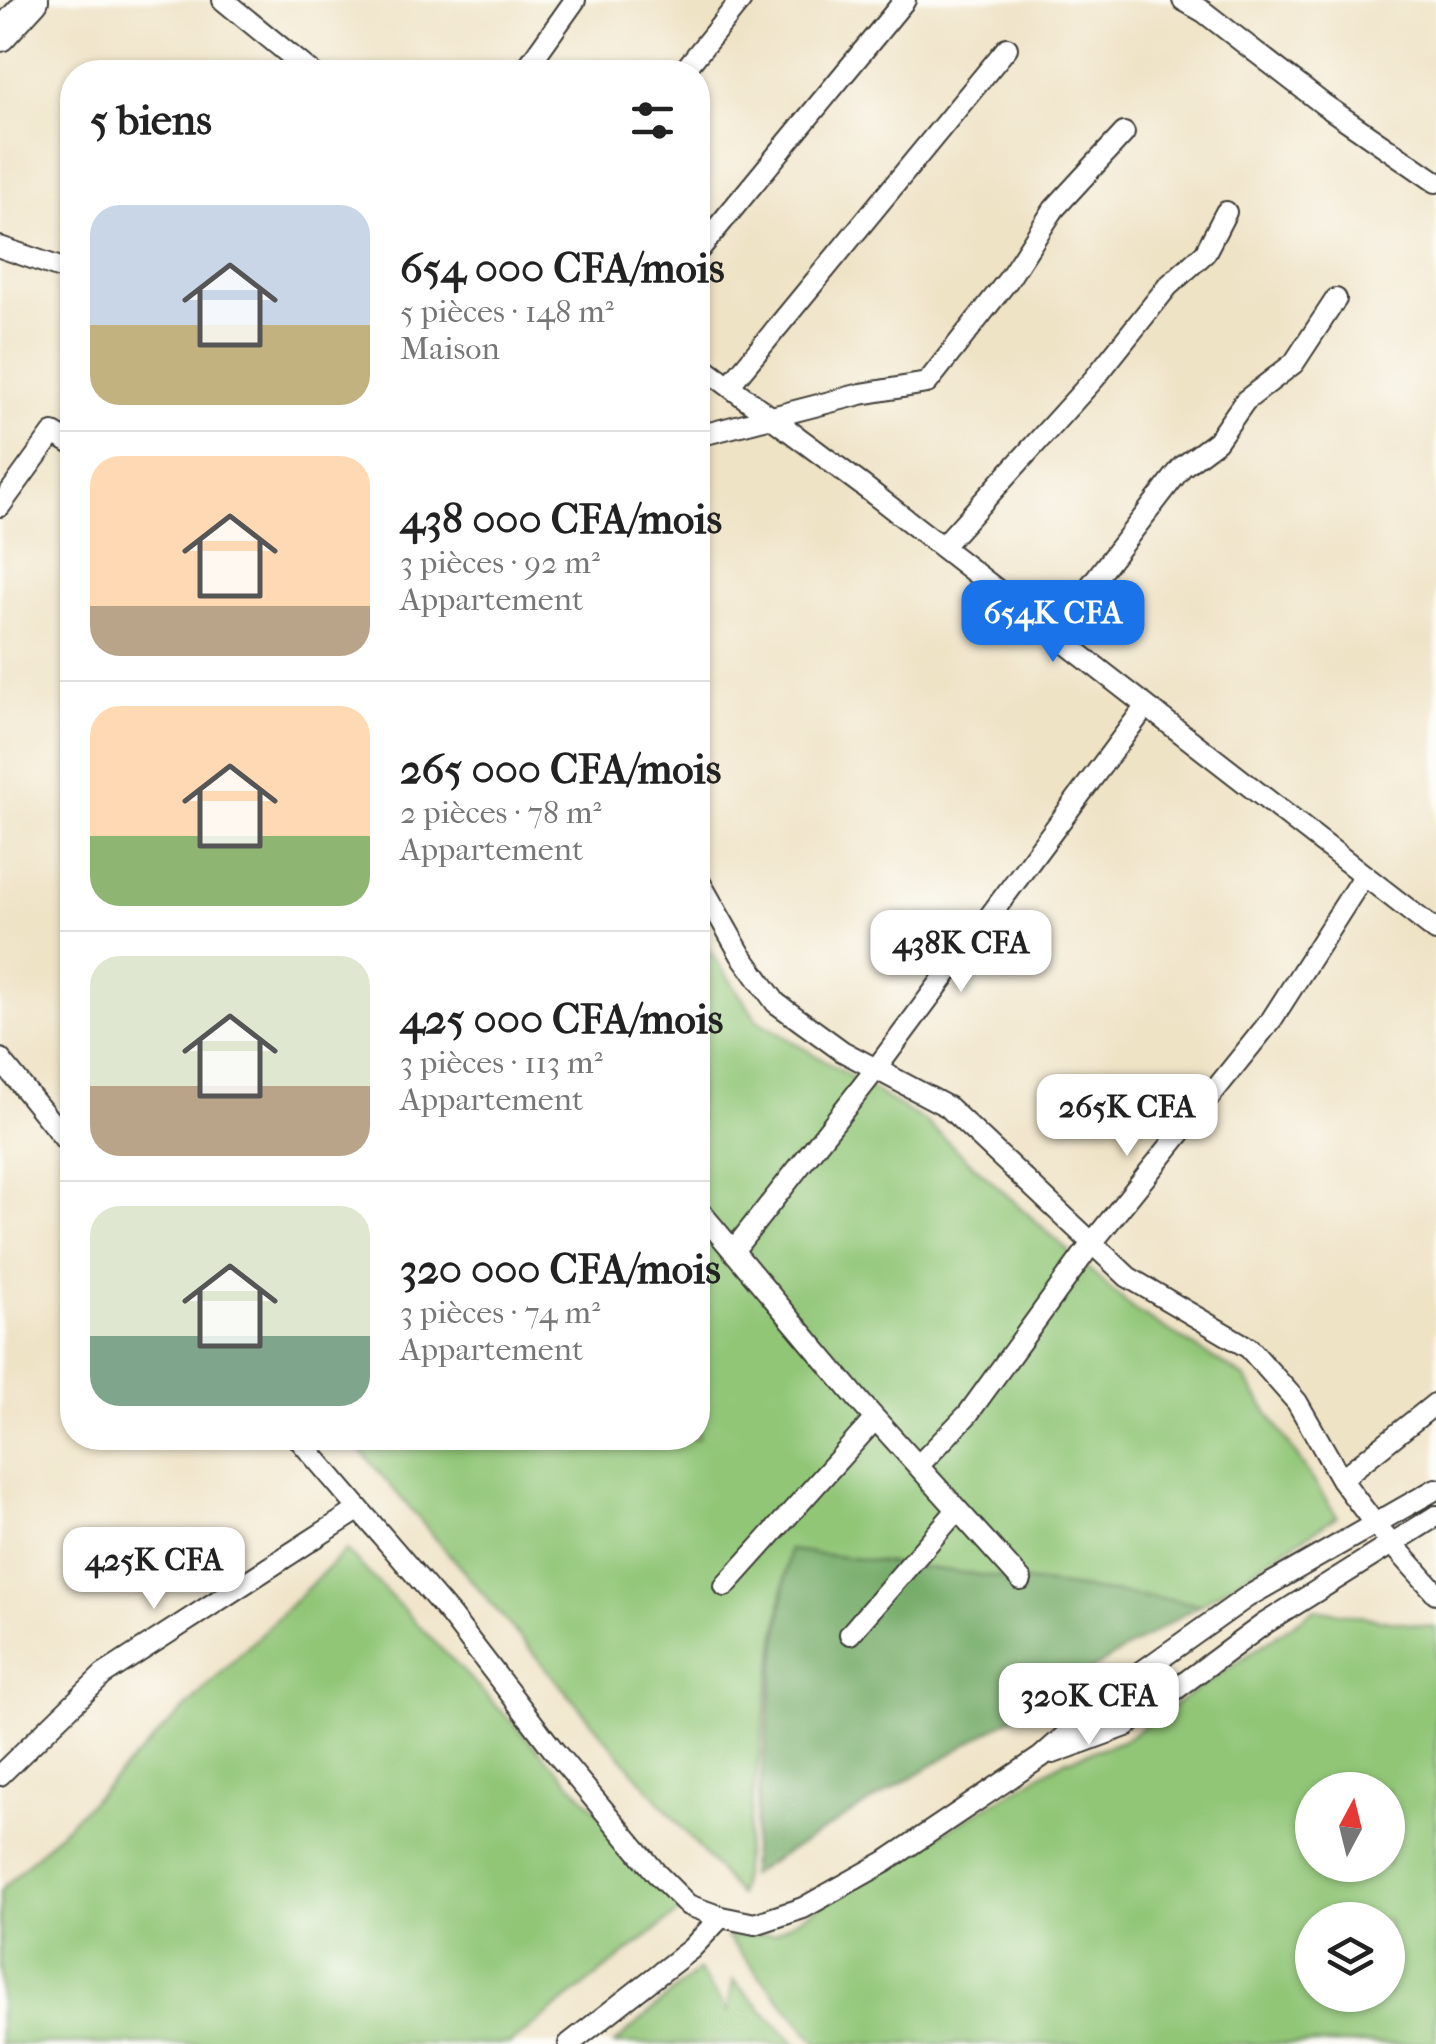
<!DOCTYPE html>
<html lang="fr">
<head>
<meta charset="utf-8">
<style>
	:root { --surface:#fff; --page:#f2f2f2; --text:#222; --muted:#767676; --line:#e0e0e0; --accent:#1a73e8 }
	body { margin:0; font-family:"IM FELL French Canon",serif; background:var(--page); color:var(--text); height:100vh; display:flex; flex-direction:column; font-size:38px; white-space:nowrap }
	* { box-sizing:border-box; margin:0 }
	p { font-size:32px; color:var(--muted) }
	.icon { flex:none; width:55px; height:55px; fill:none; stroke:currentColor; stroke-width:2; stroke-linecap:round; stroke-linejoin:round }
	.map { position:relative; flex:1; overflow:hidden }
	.side { position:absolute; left:60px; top:60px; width:650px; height:1390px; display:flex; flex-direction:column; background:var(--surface); border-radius:40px; box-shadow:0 2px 8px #0004 }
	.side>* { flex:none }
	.needle { width:65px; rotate:7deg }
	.fabs { position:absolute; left:1295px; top:1772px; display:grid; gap:20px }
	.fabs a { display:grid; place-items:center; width:110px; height:110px; border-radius:50%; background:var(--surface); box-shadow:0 2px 8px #0004; font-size:50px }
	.price { position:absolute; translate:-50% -85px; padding:0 22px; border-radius:20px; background:#fff; color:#222; font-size:32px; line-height:65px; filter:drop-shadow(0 2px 5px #0008) }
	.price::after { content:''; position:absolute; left:50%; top:60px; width:30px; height:22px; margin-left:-15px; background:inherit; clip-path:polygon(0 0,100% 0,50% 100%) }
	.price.selected { background:var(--accent); color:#fff }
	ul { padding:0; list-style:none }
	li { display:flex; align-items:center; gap:30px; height:250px; padding:0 30px }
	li+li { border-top:2px solid var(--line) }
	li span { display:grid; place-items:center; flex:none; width:280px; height:200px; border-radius:30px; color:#555 }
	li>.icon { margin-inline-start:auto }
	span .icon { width:120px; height:120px; fill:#fffc; stroke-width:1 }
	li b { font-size:42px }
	h2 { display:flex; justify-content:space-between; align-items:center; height:120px; padding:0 30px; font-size:42px }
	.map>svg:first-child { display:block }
</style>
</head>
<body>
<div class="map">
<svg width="1436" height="2044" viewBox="0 0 1436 2044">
	<rect width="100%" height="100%" fill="#fdfcf7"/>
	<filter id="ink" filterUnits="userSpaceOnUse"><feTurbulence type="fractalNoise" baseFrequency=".01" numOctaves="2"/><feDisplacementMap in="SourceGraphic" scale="20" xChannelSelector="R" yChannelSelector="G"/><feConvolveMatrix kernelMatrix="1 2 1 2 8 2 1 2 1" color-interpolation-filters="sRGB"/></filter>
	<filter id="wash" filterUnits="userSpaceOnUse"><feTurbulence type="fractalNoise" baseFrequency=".0048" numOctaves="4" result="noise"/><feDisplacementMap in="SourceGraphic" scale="40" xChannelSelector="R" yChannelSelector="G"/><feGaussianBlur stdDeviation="2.25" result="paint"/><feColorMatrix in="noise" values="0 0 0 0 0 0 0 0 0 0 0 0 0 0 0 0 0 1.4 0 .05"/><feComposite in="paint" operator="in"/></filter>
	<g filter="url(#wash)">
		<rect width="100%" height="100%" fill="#efe3c6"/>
		<!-- green -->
		<path fill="#91c677" stroke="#56714a" stroke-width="2.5" fill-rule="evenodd" d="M698 933 757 1020 926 1122 1134 1310 1244 1377 1337 1516 1201 1604 789 1550 739 1895 350 1438H698Z
			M346 1550 688 1905 510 2044H0V1891Z
			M1315 1609 1436 1628V2044H818L727 1937 774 1933 1062 1762 1122 1741ZM1312 1790H1388V1865H1312ZM1312 1920H1388V1995H1312Z
			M698 1970 728 2011 733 1980 796 2044H614Z"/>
		<!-- forest -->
		<path fill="#74ab68" stroke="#486442" stroke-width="2.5" d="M789 1550 1201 1604 749 1875Z"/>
	</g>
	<g filter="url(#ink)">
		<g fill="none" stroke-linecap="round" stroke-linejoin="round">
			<!-- minor casing -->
			<g stroke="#3c3a36" stroke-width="24">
				<path id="minor" d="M223 0 311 72
					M1183 0 1204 12 1323 104 1436 182
					M524 72 575 0
					M683 72 741 0
					M0 247 72 272
					M698 251 905 0
					M698 363 862 485 1436 931
					M729 386 1007 48
					M698 436 861 394 927 383 1008 280 1054 209 1124 133
					M0 506 53 433 72 444
					M942 547 1094 379 1168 286 1205 253 1226 212
					M1053 634 1182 467 1217 441 1245 401 1294 363 1336 299
					M698 879 741 955 776 1003 842 1051 948 1107 1128 1277 1249 1348 1297 1402 1341 1479 1374 1523 1436 1593
					M0 1059 72 1148
					M698 1209 861 1403 1021 1580
					M733 1251 876 1069 1146 706
					M298 1438 451 1616 555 1752 657 1874 688 1905 721 1917 755 1924 803 1908 885 1862 1041 1757 1116 1690 1247 1597 1436 1489
					M918 1466 968 1414 1092 1243 1272 1019 1364 875
					M1341 1479 1436 1403
					M725 1586 875 1419
					M850 1634 957 1510
					M1053 1753 1126 1726 1264 1624 1436 1516
					M0 1775 103 1675 358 1510
					M569 2044 691 1949 721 1917"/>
			</g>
			<!-- highway casing -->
			<g stroke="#3c3a36" stroke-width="34">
				<path id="highway" d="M0 36 33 0"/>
			</g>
			<!-- minor -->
			<use href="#minor" stroke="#fff" stroke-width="20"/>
			<!-- highway -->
			<use href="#highway" stroke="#fff" stroke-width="30"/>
		</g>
	</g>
</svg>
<div class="fabs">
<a><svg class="needle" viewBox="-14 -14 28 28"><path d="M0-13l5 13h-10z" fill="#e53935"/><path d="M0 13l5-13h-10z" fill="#767676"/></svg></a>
<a><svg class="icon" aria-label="layers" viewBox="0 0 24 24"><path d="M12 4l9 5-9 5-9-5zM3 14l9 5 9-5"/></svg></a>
</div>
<b class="price selected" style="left:1053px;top:665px">654K CFA</b>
<b class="price" style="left:961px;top:995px">438K CFA</b>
<b class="price" style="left:1127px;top:1159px">265K CFA</b>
<b class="price" style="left:154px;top:1612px">425K CFA</b>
<b class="price" style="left:1089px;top:1748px">320K CFA</b>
<section class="side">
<h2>5 biens<svg class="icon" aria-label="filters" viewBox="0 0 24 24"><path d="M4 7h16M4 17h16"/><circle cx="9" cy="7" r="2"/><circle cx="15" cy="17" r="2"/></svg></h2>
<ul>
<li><span style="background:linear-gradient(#c9d6e8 60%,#c2b280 0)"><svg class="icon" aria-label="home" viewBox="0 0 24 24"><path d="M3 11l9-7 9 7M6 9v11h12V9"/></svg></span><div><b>654 000 CFA/mois</b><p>5 pièces · 148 m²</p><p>Maison</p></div></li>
<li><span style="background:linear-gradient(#ffd9b3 75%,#b9a48a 0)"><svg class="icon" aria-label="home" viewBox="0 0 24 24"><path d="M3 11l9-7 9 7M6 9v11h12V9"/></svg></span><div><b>438 000 CFA/mois</b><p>3 pièces · 92 m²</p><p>Appartement</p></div></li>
<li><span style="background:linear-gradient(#ffd9b3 65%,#8fb573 0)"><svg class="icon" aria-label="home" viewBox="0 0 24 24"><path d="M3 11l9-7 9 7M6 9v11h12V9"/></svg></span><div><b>265 000 CFA/mois</b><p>2 pièces · 78 m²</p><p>Appartement</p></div></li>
<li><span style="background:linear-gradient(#dfe7d0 65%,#b9a48a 0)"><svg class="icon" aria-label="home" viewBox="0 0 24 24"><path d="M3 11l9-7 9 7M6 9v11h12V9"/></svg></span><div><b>425 000 CFA/mois</b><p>3 pièces · 113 m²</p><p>Appartement</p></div></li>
<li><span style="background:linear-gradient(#dfe7d0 65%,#7fa58c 0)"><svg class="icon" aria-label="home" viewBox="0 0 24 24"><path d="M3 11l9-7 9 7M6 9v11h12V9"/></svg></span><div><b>320 000 CFA/mois</b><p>3 pièces · 74 m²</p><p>Appartement</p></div></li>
</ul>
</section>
</div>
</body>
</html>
